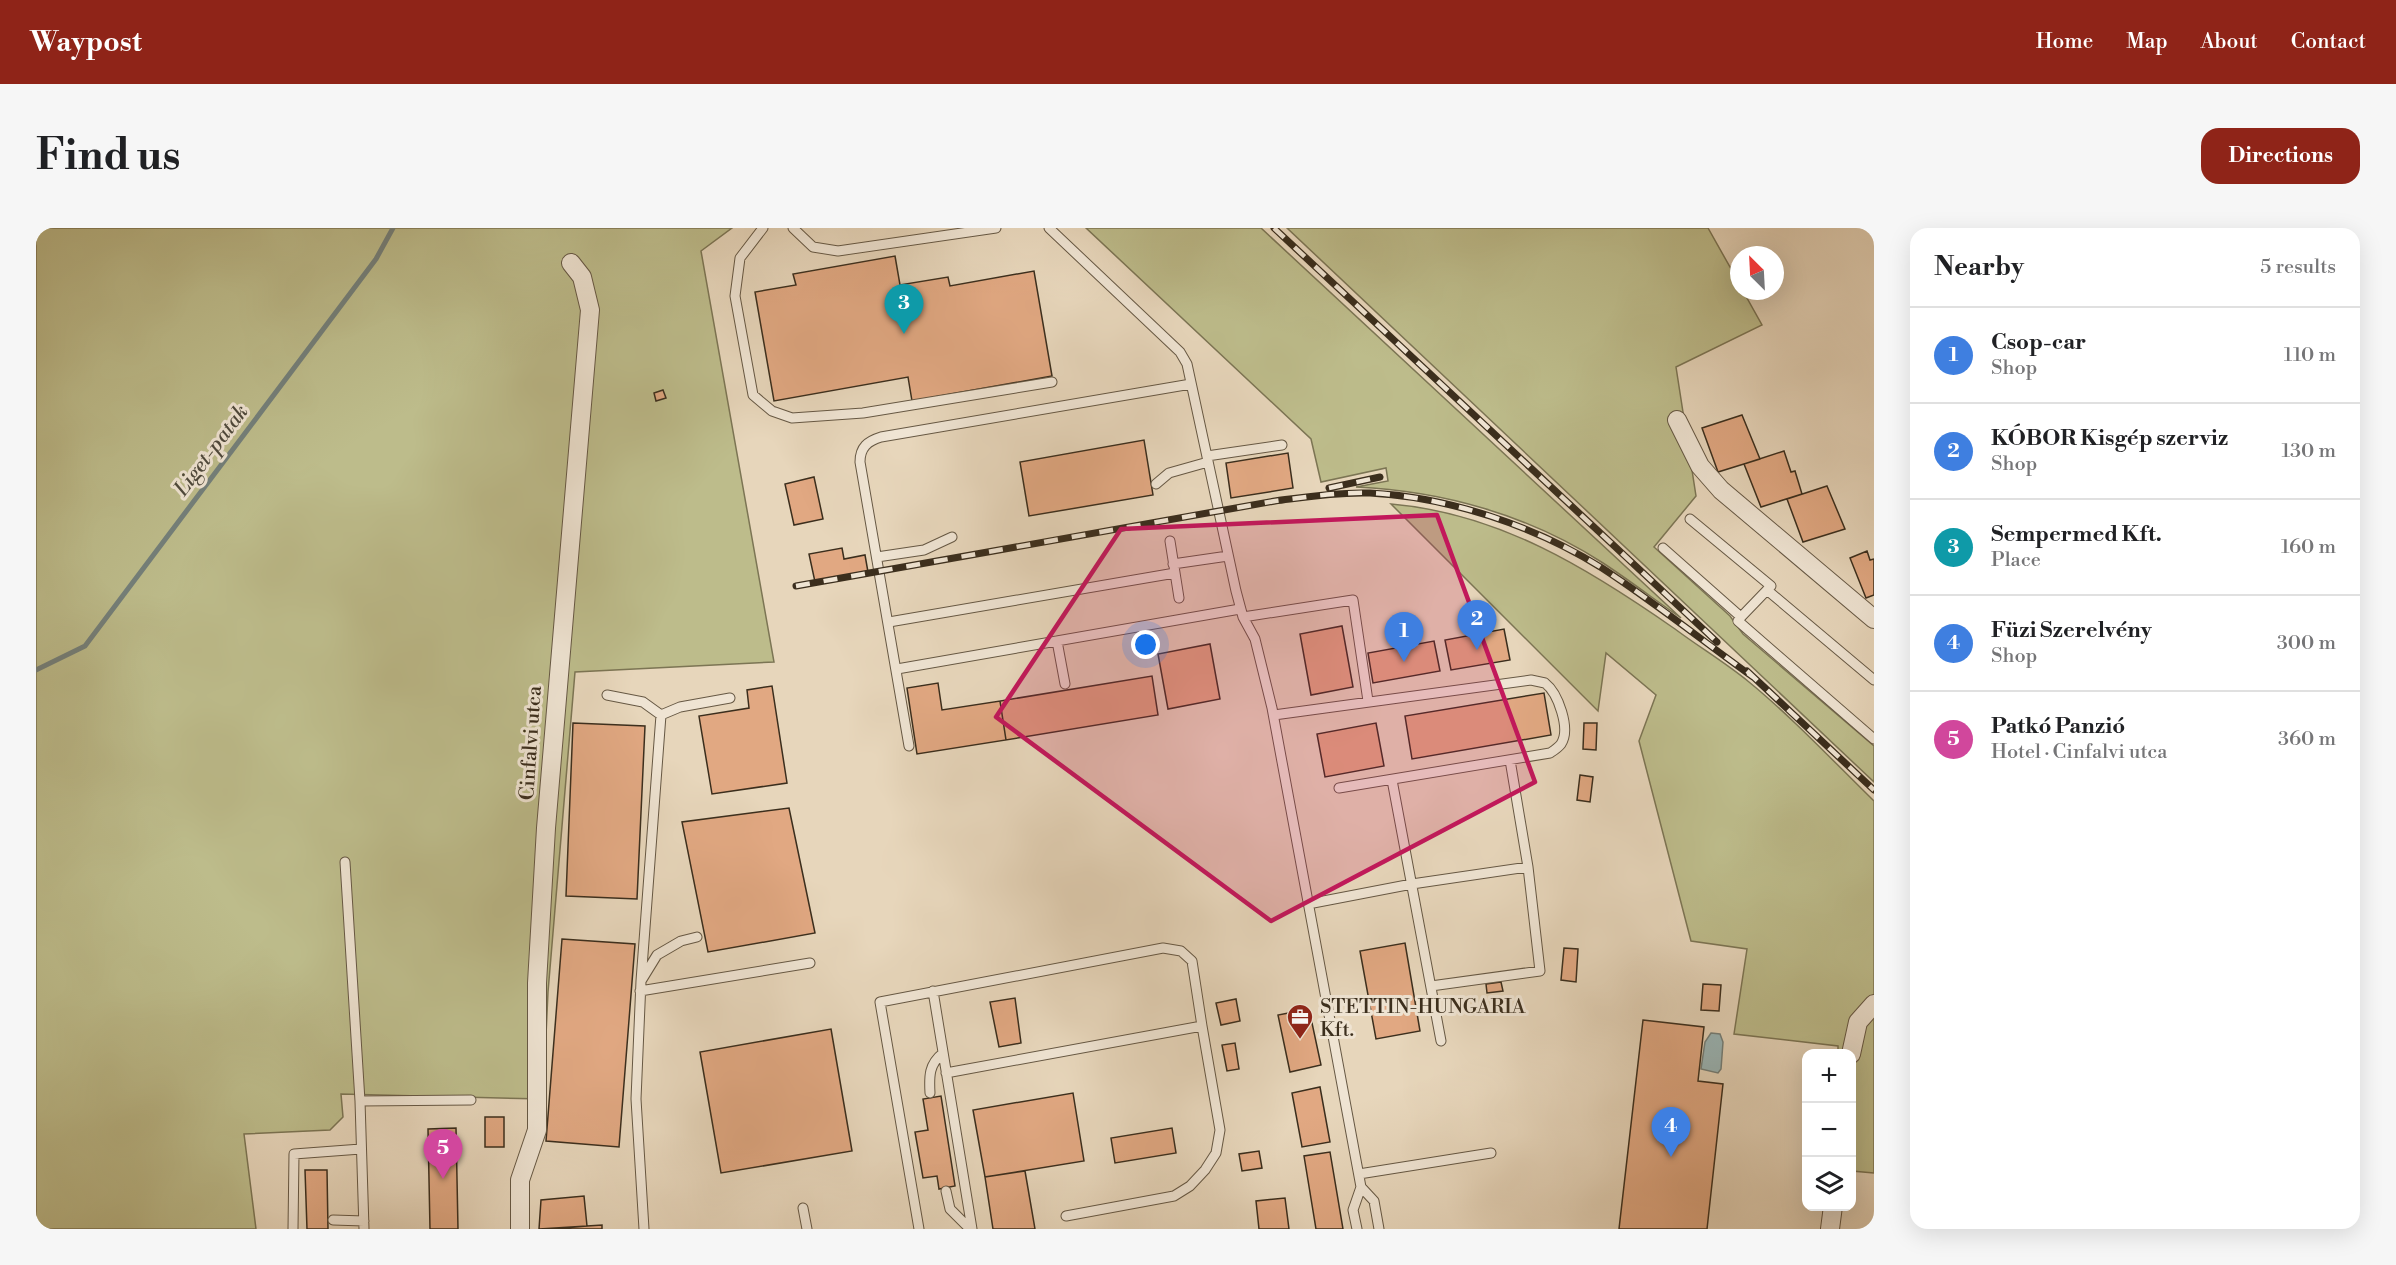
<!DOCTYPE html>
<html lang="en">
<head>
<meta charset="utf-8">
<style>
  body { margin:0; font-family:"Libre Bodoni",serif; background:#f6f6f6; color:#202124 }
  .controls { position:absolute; right:18px; bottom:18px; display:grid; overflow:hidden; border-radius:12px; box-shadow:0 6px 24px #0002 }
  .controls button { width:54px; height:54px; display:grid; place-items:center; padding:0; border:0; border-bottom:2px solid #e0e0e0; background:#fff; color:#202124; font:30px sans-serif }
  .compass { position:absolute; left:1694px; top:18px; width:54px; height:54px; border-radius:50%; background:#fff; box-shadow:0 6px 24px #0002; rotate:336deg }
  .you { position:absolute; left:1110px; top:417px; width:21px; height:21px; margin:-15px; border:4px solid #fff; border-radius:50%; background:#1a73e8; box-shadow:0 0 0 9px #1a73e833 }
  .badge { display:grid; place-items:center; width:39px; height:39px; border-radius:50%; background:#8f2418; color:#fff; font-size:20px; font-weight:700 }
  .pin { position:absolute; translate:-50% -50px; filter:drop-shadow(0 2px 3px #0008) }
  .pin::after { content:''; position:absolute; top:32px; width:21px; height:18px; background:inherit; clip-path:polygon(0 0,100% 0,50% 100%) }
  .list { margin:0; padding:0; list-style:none }
  h2 { display:flex; justify-content:space-between; align-items:center; height:78px; margin:0; padding:0 24px; font-size:26px }
  h2 small { font-size:20px; font-weight:400; color:#757577 }
  .list li { display:grid; grid-template-columns:39px 1fr auto; gap:18px; align-items:center; box-sizing:border-box; height:96px; padding:0 24px; border-top:2px solid #e0e0e0 }
  .list b { display:block; font-size:22px; white-space:nowrap }
  .list p { margin:0; font-size:20px; white-space:nowrap; color:#757577 }
  .list em { font-size:20px; font-style:normal; color:#757577 }
  .icon { flex:none; width:33px; height:33px; fill:none; stroke:currentColor; stroke-width:2; stroke-linecap:round; stroke-linejoin:round }
  .map { position:relative; flex:none; width:1838px; height:1001px; overflow:hidden; border-radius:18px }
  header { display:flex; align-items:center; gap:36px; box-sizing:border-box; height:84px; padding:0 30px; background:#8f2418; color:#fff }
  header strong { font-size:28px }
  nav { display:flex; gap:33px; margin-inline-start:auto; font-size:21px }
  .intro { display:flex; align-items:center; justify-content:space-between; box-sizing:border-box; height:144px; padding:0 36px }
  h1 { margin:0; font-size:42px }
  .button { padding:15px 27px; border-radius:18px; background:#8f2418; color:#fff; font-size:21px; font-weight:700 }
  main { display:flex; gap:36px; padding:0 36px }
  aside { flex:1; background:#fff; border-radius:18px; box-shadow:0 6px 24px #0002 }
  .map>svg:first-child { display:block }
  .green { fill:#bdbc8b; stroke:#7c7554; stroke-width:1.5 }
  .water { fill:#9ab7b9; stroke:#74807b; stroke-width:1.5 }
  .lines { fill:none; stroke-linecap:round; stroke-linejoin:round }
  .stream { stroke:#74807b; stroke-width:5 }
  .building { fill:#e1a882; stroke:#3b2e1d; stroke-width:1.5 }
  .lane-casing { stroke:#665844; stroke-width:11 }
  .street-casing { stroke:#665844; stroke-width:20 }
  .lane { stroke:#efe4d3; stroke-width:9 }
  .street { stroke:#efe4d3; stroke-width:18 }
  .rail-casing { stroke:#3b2e1d; stroke-width:7 }
  .rail { stroke:#efe4d3; stroke-width:4.5; stroke-dasharray:14; stroke-linecap:butt }
  .marked { fill:#c2185b; fill-opacity:0.2; stroke:#c2185b; stroke-width:4.5; stroke-linejoin:round }
  .labels { text-anchor:middle; stroke-width:6; stroke-linejoin:round; paint-order:stroke }
  .street-label { font-size:20px; fill:#3b2e1d; stroke:#efe4d3 }
  .poi-label { font-size:20px; fill:#3b2e1d; stroke:#efe4d3; text-anchor:start }
  .water-label { font-size:21px; font-style:italic; fill:#4e493c; stroke:#efe4d3 }
</style>
</head>
<body>
<header>
<strong>Waypost</strong>
<nav><a>Home</a><a>Map</a><a>About</a><a>Contact</a></nav>
</header>
<div class="intro"><h1>Find us</h1><a class="button">Directions</a></div>
<main>
<div class="map">
<svg width="1838" height="1001" viewBox="0 0 1838 1001">
  <rect width="100%" height="100%" fill="#e7d6bb"/>
  <filter id="stains"><feTurbulence type="fractalNoise" baseFrequency=".00333" numOctaves="4"/><feColorMatrix values="0 0 0 0 .2 0 0 0 0 .09 0 0 0 0 .02 0 0 0 .5 -.17"/></filter>
  <radialGradient id="worn" r=".72"><stop offset=".6" stop-color="#630" stop-opacity="0"/><stop offset="1" stop-color="#630" stop-opacity=".3"/></radialGradient>
  <!-- green -->
  <path class="green" d="M0,0H696L665,23L738,434L539,444L512,764L507,871L305,866L307,889L294,902L208,906L220,1001H0Z
    M1050,0H1225L1645,390C1619,372 1593,352 1567,335C1493,287 1407,263 1320,259L1352,253L1350,240L1285,254L1275,211Z
    M1251,0H1672L1703,55V63H1707L1726,97L1640,139L1660,268L1618,319L1694,388L1707,406L1838,518V554Z
    M1355,276C1463,285 1553,341 1639,401C1663,419 1690,435 1713,454C1757,490 1797,533 1838,573V945L1816,943V826L1802,825V818L1698,806L1711,721L1655,713L1603,513L1620,467L1570,425L1562,483Z"/>
  <!-- water -->
  <path class="water" d="M1675,805L1684,806L1687,814L1685,841L1682,845L1665,841L1669,814Z"/>
  <g class="lines">
    <!-- stream -->
    <path class="stream" d="M0,442L49,418L340,31L357,0"/>
  </g>
  <!-- building -->
  <path class="building" d="M859,28L864,57L912,49L914,58L998,43L1016,148L876,173L872,149L738,173L719,64L760,57L757,46Z
    M627,162L630,170L620,173L618,165Z
    M1706,187L1724,231L1682,244L1666,200Z
    M1108,212L1117,267L993,288L984,234Z
    M1748,223L1755,244L1759,243L1766,266L1725,279L1708,236Z
    M1252,225L1257,260L1195,270L1190,235Z
    M778,249L787,291L758,297L749,256Z
    M1791,258L1809,301L1767,314L1751,271Z
    M806,320L808,331L829,327L832,344L779,354L773,326Z
    M1831,323L1834,332L1838,331V367L1830,370L1814,330Z
    M1306,398L1317,459L1275,467L1264,406Z
    M1468,401L1474,432L1415,442L1409,412Z
    M1398,413L1404,443L1337,455L1332,425Z
    M1174,416L1184,471L1132,481L1122,426Z
    M1116,448L1122,487L970,512L964,473Z
    M902,455L906,482L964,473L970,512L881,526L871,460Z
    M736,458L751,555L676,566L663,488L713,480L711,462Z
    M1508,465L1515,507L1376,531L1369,488Z
    M537,495L609,498L601,671L530,668Z
    M1340,495L1348,538L1289,549L1281,506Z
    M1548,495H1561L1560,522L1547,521Z
    M1544,547L1557,549L1554,574L1541,572Z
    M753,580L779,705L672,724L646,594Z
    M526,711L599,716L583,919L510,913Z
    M1369,715L1384,803L1340,811L1324,723Z
    M1528,720L1542,721L1540,754L1525,752Z
    M1465,754L1467,763L1451,765L1450,756Z
    M1667,756L1685,757L1683,783L1665,782Z
    M979,770L985,815L963,819L954,774Z
    M1200,771L1204,793L1185,797L1180,775Z
    M1273,781L1285,837L1254,844L1242,787Z
    M1607,792L1668,799L1662,853L1687,856L1671,1001H1583Z
    M795,801L816,923L685,945L664,824Z
    M1199,815L1203,841L1191,843L1186,817Z
    M1284,859L1294,914L1266,919L1256,865Z
    M1037,865L1048,933L949,949L937,882Z
    M905,868L919,958L903,961L901,948L887,950L879,904L892,902L887,871Z
    M449,889H468V919H449Z
    M420,900L422,1001H394L392,901Z
    M1136,900L1140,925L1079,935L1075,910Z
    M1223,923L1226,940L1206,943L1203,926Z
    M1294,924L1307,1001H1280L1268,928Z
    M269,942H291L292,1001H271Z
    M989,943L999,1001H957L949,949Z
    M548,968L551,998L503,1001L505,972Z
    M1249,970L1253,1001H1223L1220,973Z
    M566,997V1001H517L551,998Z"/>
  <g class="lines">
    <!-- lane casing -->
    <g class="lane-casing">
      <path id="lane" d="M727,0L704,30L699,68L717,167L736,183L756,190L827,185L1016,154
        M757,0L777,19L802,23L960,0
        M1013,0L1144,124L1151,136L1200,363L1207,389L1219,411L1236,480L1325,959L1317,982L1321,1001
        M1171,228L1246,217
        M1120,256L1133,245L1172,234
        M1654,291L1735,358L1731,362L1838,452
        M1134,313L1143,370
        M1627,320L1705,389L1702,393L1838,511
        M841,329L888,322L916,309
        M1137,336L1192,328
        M1207,389L1317,372L1332,473
        M1705,389L1731,362
        M853,394L1139,345
        M1021,413L1029,456
        M861,441L1204,381
        M571,467L607,474L625,487L605,753
        M625,487L644,479L694,470
        M1238,487L1495,452L1509,455C1522,465 1535,501 1525,516C1522,520 1517,523 1514,525L1303,560
        M873,518L824,234C824,219 832,213 845,209L1155,156
        M1356,552L1405,813
        M309,634L324,873
        M1272,676L1376,656L1492,639
        M1395,758L1504,743L1492,639L1474,532
        M604,763L774,735
        M897,763L936,1001
        M910,845L1166,798L1184,902L1180,925L1169,942L1154,958L1138,968L1030,988
        M894,865C893,848 893,836 907,825
        M1323,946L1455,925
        M1325,959L1338,973L1343,1001
        M910,963L914,981L934,1001
        M767,980L771,1001
        M297,992L328,993
        M257,1001L258,926L325,921
        M328,1001L324,873L435,872
        M608,1001L600,871L605,753L621,727L645,713L661,709
        M883,1001L844,774L1127,720L1145,723L1156,733L1166,798"/>
    </g>
    <!-- street casing -->
    <g class="street-casing">
      <path id="street" d="M1641,192L1664,238L1685,262L1838,391
        M1815,826L1822,794L1838,776
        M484,1001V952L501,902V755L510,600L554,82L546,49L535,35
        M1794,1001L1797,978"/>
    </g>
    <!-- lane -->
    <use href="#lane" class="lane"/>
    <!-- street -->
    <use href="#street" class="street"/>
    <!-- rail casing -->
    <g class="rail-casing">
      <path id="rail" d="M1238,0L1681,414
        M1293,260L1344,249
        M760,358L1239,273C1271,269 1302,264 1334,265C1413,269 1499,298 1566,340C1618,374 1667,413 1717,449
        M1711,443L1838,562"/>
    </g>
    <!-- rail -->
    <use href="#rail" class="rail"/>
  </g>
  <!-- marked area -->
  <path class="marked" d="M1401,287L1499,554L1235,693L960,489L1085,301Z"/>
  <!-- icons -->
  <defs>
    <g id="office-pin" transform="scale(1.35)"><path d="M0 17L-7.5 6A9.5 9.5 0 1 1 7.5 6Z" fill="#8f2418" stroke="#efe4d3"/><path d="M-6-3h4V-5.5h4V-3h4V5H-6ZM-1-4.5V-3h2v-1.5ZM-6 0V1H6V0Z" fill="#fff"/></g>
  </defs>
  <g fill-rule="evenodd">
    <use href="#office-pin" x="1264" y="789"/>
  </g>
  <g class="labels">
    <!-- street labels -->
    <g class="street-label">
      <text transform="translate(494 515) rotate(-86)" y="7">Cinfalvi utca</text>
    </g>
    <!-- poi labels -->
    <g class="poi-label">
      <text x="1284" y="785">STETTIN-HUNGARIA<tspan x="1284" dy="23">Kft.</tspan></text>
    </g>
    <!-- water labels -->
    <g class="water-label">
      <text transform="translate(175 222) rotate(-53)" y="7">Liget-patak</text>
    </g>
  </g>
  <rect width="100%" height="100%" filter="url(#stains)"/>
  <rect width="100%" height="100%" fill="url(#worn)"/>
</svg>
<div class="controls">
<button>+</button>
<button>−</button>
<button><svg class="icon" aria-label="layers" viewBox="0 0 24 24"><path d="M12 4l9 5-9 5-9-5zM3 14l9 5 9-5"/></svg></button>
</div>
<svg class="compass" viewBox="-18 -18 36 36"><path d="M0-13l5 13h-10z" fill="#e53935"/><path d="M0 13l5-13h-10z" fill="#757577"/></svg>
<div class="you"></div>
<div class="pin badge" style="left:1368px;top:434px;background:#3f7fe0">1</div>
<div class="pin badge" style="left:1441px;top:422px;background:#3f7fe0">2</div>
<div class="pin badge" style="left:868px;top:106px;background:#0f9aa8">3</div>
<div class="pin badge" style="left:1635px;top:929px;background:#3f7fe0">4</div>
<div class="pin badge" style="left:407px;top:951px;background:#d1479c">5</div>
</div>
<aside>
<h2>Nearby<small>5 results</small></h2>
<ul class="list">
<li><span class="badge" style="background:#3f7fe0">1</span><div><b>Csop-car</b><p>Shop</p></div><em>110 m</em></li>
<li><span class="badge" style="background:#3f7fe0">2</span><div><b>KÓBOR Kisgép szerviz</b><p>Shop</p></div><em>130 m</em></li>
<li><span class="badge" style="background:#0f9aa8">3</span><div><b>Sempermed Kft.</b><p>Place</p></div><em>160 m</em></li>
<li><span class="badge" style="background:#3f7fe0">4</span><div><b>Füzi Szerelvény</b><p>Shop</p></div><em>300 m</em></li>
<li><span class="badge" style="background:#d1479c">5</span><div><b>Patkó Panzió</b><p>Hotel · Cinfalvi utca</p></div><em>360 m</em></li>
</ul>
</aside>
</main>
</body>
</html>
